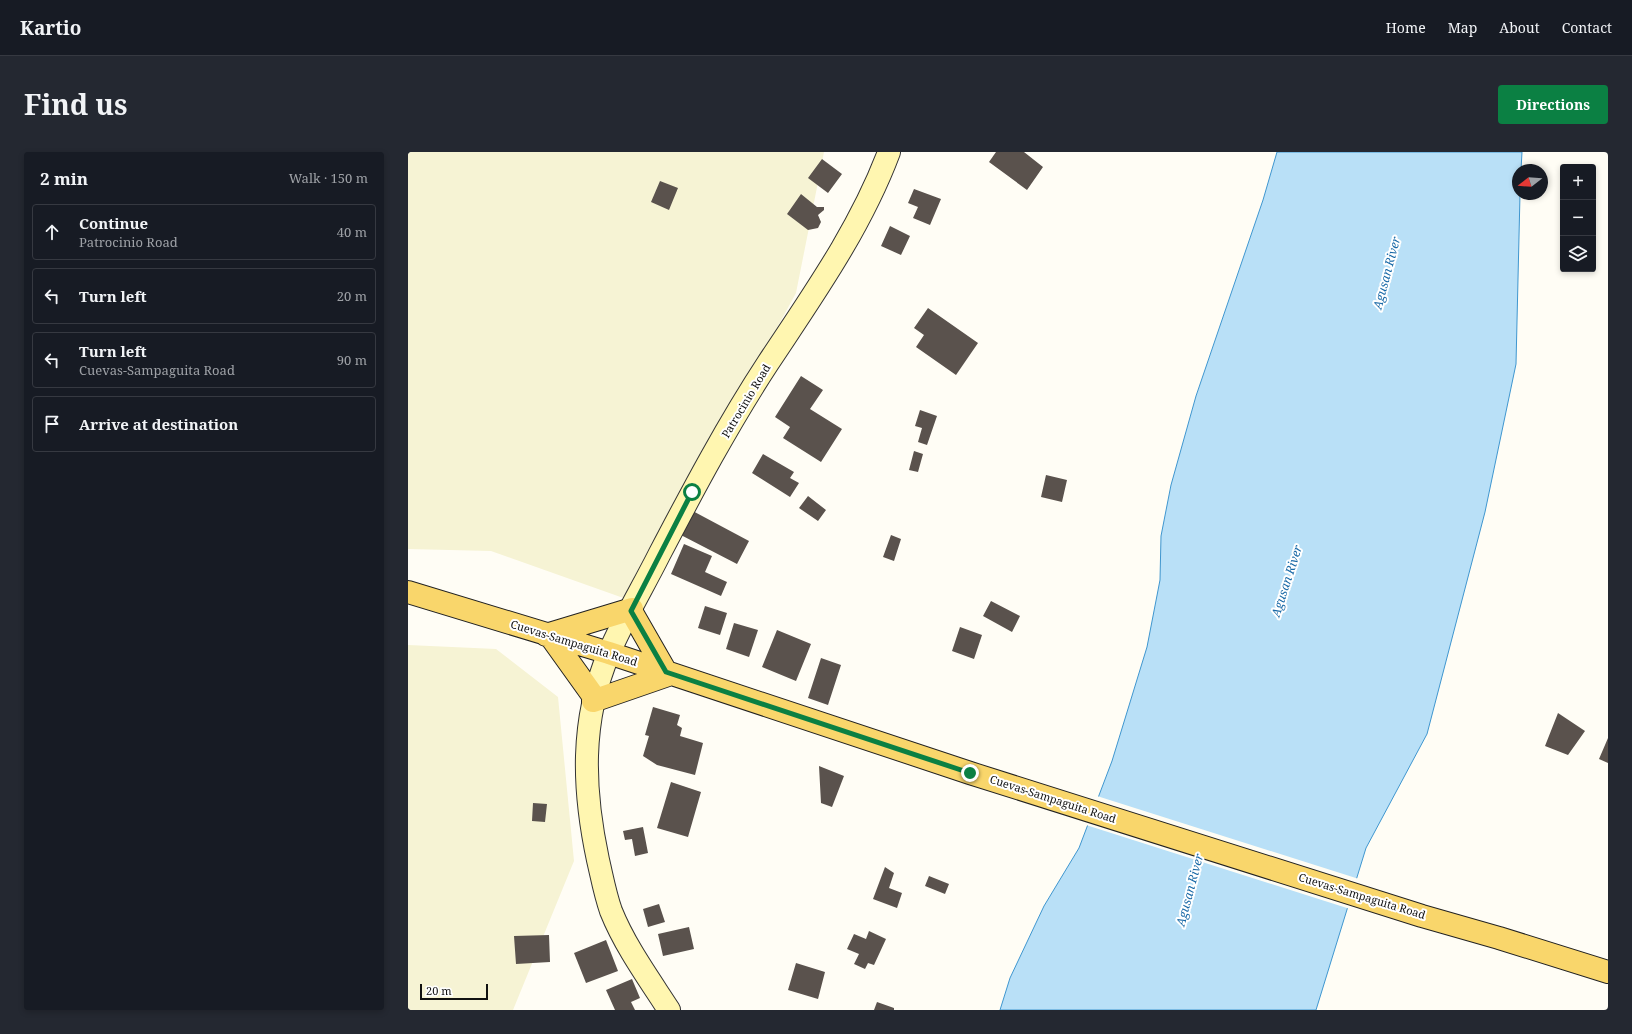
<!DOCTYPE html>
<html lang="en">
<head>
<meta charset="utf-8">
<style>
  body { margin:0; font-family:"Noto Serif",serif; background:#242831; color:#f1f3f6 }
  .controls { position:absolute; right:12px; top:12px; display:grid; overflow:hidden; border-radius:4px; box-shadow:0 2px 6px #0003 }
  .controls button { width:36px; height:36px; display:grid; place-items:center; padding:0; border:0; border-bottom:1px solid #363941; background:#171b24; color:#f1f3f6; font:20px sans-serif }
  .compass { position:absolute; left:1104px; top:12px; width:36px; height:36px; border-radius:50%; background:#171b24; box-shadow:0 2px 6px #0003; rotate:253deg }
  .scale { position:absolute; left:12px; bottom:10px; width:68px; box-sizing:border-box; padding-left:4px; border:2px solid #111; border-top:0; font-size:11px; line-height:14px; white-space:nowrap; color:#111; -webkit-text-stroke:3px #fff; paint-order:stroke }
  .stop { position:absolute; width:12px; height:12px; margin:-9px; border:3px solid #0b8043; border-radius:50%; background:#fff }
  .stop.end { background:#0b8043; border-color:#fff; box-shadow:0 1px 4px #0008 }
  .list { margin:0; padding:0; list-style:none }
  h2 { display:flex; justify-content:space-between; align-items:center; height:52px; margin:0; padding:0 16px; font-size:17px }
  h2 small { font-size:13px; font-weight:400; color:#9ea1a6 }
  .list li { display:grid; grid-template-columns:26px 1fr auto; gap:12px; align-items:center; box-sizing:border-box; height:56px; margin:0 8px 8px; padding:0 8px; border:1px solid #363941; border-radius:4px }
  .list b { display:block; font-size:15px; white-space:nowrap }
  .list p { margin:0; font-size:13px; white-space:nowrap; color:#9ea1a6 }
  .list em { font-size:13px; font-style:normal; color:#9ea1a6 }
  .icon { flex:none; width:22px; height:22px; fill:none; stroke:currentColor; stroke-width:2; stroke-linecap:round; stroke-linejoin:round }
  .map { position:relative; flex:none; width:1200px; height:858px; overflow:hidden; border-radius:4px }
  header { display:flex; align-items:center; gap:24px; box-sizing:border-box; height:56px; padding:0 20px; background:#171b24; border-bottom:1px solid #363941 }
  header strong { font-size:19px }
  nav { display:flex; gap:22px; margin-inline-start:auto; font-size:14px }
  .intro { display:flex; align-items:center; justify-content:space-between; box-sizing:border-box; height:96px; padding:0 24px }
  h1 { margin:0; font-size:28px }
  .button { padding:10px 18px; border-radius:4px; background:#0b8043; color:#fff; font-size:14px; font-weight:700 }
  main { display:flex; gap:24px; padding:0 24px }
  aside { flex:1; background:#171b24; border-radius:4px; box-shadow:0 2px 6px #0003 }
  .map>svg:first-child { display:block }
  .farmland { fill:#f6f3d4 }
  .water { fill:#b9e0f7; stroke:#3f96cf }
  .pier { fill:#fffdf5 }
  .building { fill:#5a524d }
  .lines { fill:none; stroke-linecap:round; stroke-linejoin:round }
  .secondary-casing { stroke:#333; stroke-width:24 }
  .primary-casing { stroke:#222; stroke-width:24 }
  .secondary { stroke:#fff6b0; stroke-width:22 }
  .primary { stroke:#f9d66b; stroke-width:22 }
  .route { stroke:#0b8043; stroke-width:5 }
  .labels { text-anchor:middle; stroke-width:4; stroke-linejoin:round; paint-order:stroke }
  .street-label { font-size:11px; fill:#111; stroke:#fff }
  .water-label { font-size:12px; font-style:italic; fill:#1768a6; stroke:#fff }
</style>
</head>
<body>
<header>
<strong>Kartio</strong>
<nav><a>Home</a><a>Map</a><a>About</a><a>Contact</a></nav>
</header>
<div class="intro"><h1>Find us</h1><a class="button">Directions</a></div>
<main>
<aside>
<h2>2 min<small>Walk · 150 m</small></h2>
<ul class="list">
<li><svg class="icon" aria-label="ahead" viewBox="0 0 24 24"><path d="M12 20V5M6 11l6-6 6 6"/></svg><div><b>Continue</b><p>Patrocinio Road</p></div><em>40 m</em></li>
<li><svg class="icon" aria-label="left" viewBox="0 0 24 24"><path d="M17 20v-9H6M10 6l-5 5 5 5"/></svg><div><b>Turn left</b></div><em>20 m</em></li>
<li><svg class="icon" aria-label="left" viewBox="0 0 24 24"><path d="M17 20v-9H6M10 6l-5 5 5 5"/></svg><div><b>Turn left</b><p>Cuevas-Sampaguita Road</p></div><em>90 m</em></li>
<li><svg class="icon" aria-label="arrive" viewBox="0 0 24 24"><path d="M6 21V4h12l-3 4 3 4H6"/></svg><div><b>Arrive at destination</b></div></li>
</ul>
</aside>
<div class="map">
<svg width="1200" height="858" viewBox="0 0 1200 858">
  <rect width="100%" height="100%" fill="#fffdf5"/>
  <!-- farmland -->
  <path class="farmland" d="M0,0H416L388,141L221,448L83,399L0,397Z
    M0,493L88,497L150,545L166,709L105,858H0Z"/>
  <!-- water -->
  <path class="water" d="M869,0H1114L1113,18H1110V42H1112L1108,212L1077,360L1019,582L958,696L908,858H592L602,826L636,754L671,696L704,609L739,495L752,428L753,384L763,333L788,244L855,48Z"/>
  <!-- pier -->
  <path class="pier" d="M689,644L951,727L942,757L678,673Z"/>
  <!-- building -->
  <path class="building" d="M588,0H616L635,15L619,38L581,10Z
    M414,7L434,22L420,41L400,26Z
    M252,29L270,36L261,58L243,50Z
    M506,37L533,47L522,73L505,66L510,55L500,51Z
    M393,42L409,55H416V58L410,63L413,70L410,76L400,78L379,62Z
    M482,74L502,84L493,103L473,94Z
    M520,156L570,191L548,223L508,195L516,183L506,176Z
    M393,224L415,238L402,257L434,277L413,310L375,286L382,275L367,265Z
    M512,258L529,264L519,293L510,290L514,276L507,274Z
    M506,299L515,302L510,320L501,318Z
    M355,302L386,320L382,326L391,331L382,345L344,321Z
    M638,323L659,328L654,350L633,345Z
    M400,344L418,358L410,369L391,356Z
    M281,357L341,389L329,412L269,381Z
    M483,383L493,387L486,409L475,405Z
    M276,392L304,404L297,420L319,430L313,444L263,422Z
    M583,449L612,464L604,480L575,464Z
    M297,454L319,461L312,483L290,476Z
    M326,471L350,478L341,505L318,497Z
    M552,475L574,483L566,507L544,499Z
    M369,478L403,492L388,529L354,515Z
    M413,506L433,513L420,553L400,546Z
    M245,555L272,563L269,573L274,576L272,584L295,591L287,623L249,613L235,604L241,584L237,583Z
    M1150,561L1177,579L1160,603L1137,594Z
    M1200,586V611L1191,607Z
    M411,614L436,624L424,655L413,651Z
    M263,630L293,640L280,685L249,676Z
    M125,651L139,652L137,670L124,669Z
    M235,675L240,701L227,704L224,687L217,688L215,679Z
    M477,715L486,721L481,736L494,741L489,756L465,747Z
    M521,724L541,732L537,742L517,734Z
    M251,752L257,770L240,775L235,757Z
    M281,775L286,797L255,804L250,782Z
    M461,779L478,787L466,813L460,811L457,817L446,812L451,802L439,797L446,782L458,787Z
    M141,783L142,810L108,812L106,784Z
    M198,788L210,819L178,831L166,801Z
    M388,811L417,820L410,847L380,838Z
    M224,827L232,846L223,850L227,858H207L198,838Z
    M469,850L486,856V858H466Z"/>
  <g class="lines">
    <!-- secondary casing -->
    <g class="secondary-casing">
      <path id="secondary" d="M261,858C241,827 217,794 203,759C197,742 194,725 190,708C175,638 172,569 201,501C215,468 235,435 251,403C285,338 320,272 360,211C405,143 452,77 481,0"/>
    </g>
    <!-- primary casing -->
    <g class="primary-casing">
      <path id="primary" d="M0,440L201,501L562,621L1014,764L1091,786L1200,820
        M223,459L258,520
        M138,483L224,457
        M143,485L186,545
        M185,549L263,522"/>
    </g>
    <!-- secondary -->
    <use href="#secondary" class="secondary"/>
    <!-- primary -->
    <use href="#primary" class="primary"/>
  </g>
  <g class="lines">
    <!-- route -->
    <path class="route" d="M284,340L223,459L258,520L562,621"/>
  </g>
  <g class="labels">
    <!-- street labels -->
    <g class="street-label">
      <text transform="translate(338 249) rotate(-59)" y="4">Patrocinio Road</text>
      <text transform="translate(166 491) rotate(17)" y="4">Cuevas-Sampaguita Road</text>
      <text transform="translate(645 647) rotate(18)" y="4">Cuevas-Sampaguita Road</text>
      <text transform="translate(954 744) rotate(17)" y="4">Cuevas-Sampaguita Road</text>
    </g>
    <!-- water labels -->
    <g class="water-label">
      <text transform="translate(979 121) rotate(-75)" y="4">Agusan River</text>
      <text transform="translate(879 429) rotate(-72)" y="4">Agusan River</text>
      <text transform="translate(782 738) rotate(-75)" y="4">Agusan River</text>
    </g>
  </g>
</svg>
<div class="controls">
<button>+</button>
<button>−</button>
<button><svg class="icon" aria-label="layers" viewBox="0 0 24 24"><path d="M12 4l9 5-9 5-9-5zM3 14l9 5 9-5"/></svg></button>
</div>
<svg class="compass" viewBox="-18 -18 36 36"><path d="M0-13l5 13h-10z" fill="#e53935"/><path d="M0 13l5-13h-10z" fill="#9ea1a6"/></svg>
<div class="scale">20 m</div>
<div class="stop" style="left:284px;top:340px"></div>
<div class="stop end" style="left:562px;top:621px"></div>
</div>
</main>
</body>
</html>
